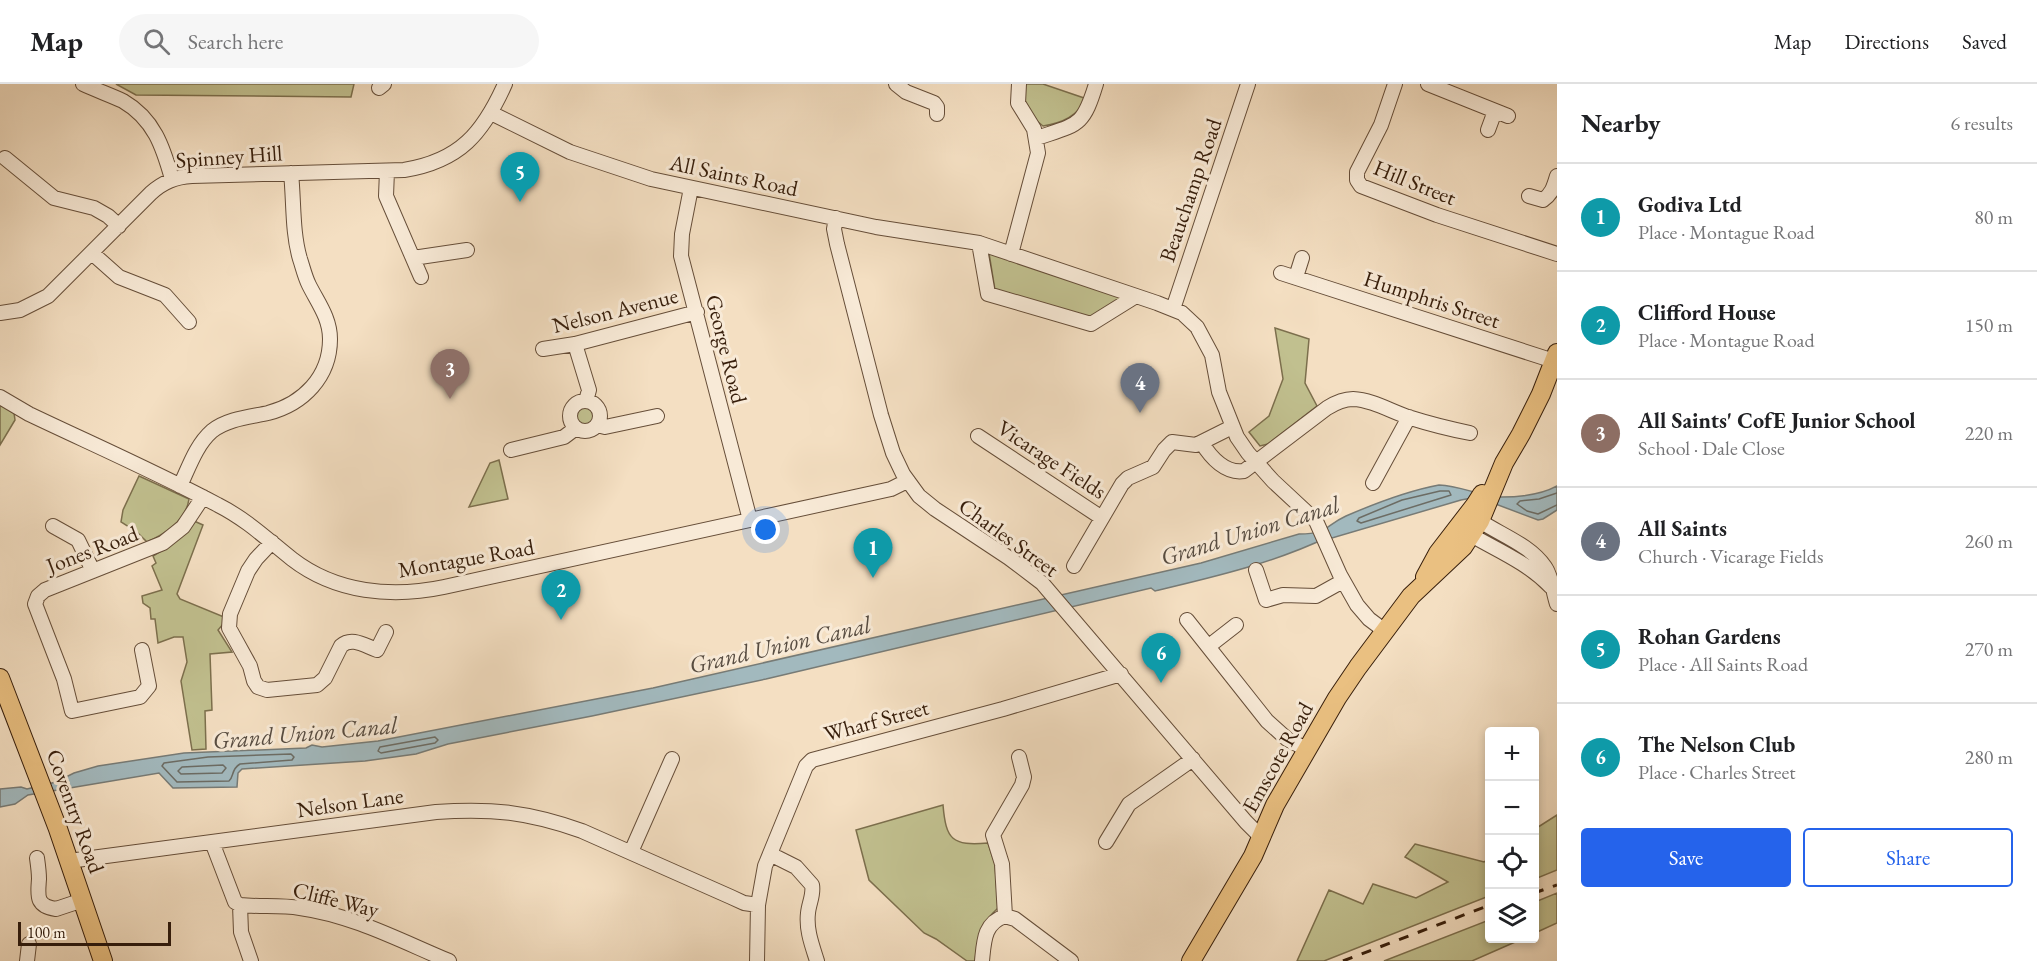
<!DOCTYPE html>
<html lang="en">
<head>
<meta charset="utf-8">
<style>
  body { margin:0; font-family:"EB Garamond",serif; background:#f6f6f6; color:#202124 }
  .controls { position:absolute; right:18px; bottom:18px; display:grid; overflow:hidden; border-radius:6px; box-shadow:0 3px 9px #0003 }
  .controls button { width:54px; height:54px; display:grid; place-items:center; padding:0; border:0; border-bottom:2px solid #e0e0e0; background:#fff; color:#202124; font:30px sans-serif }
  .scale { position:absolute; left:18px; bottom:15px; width:153px; box-sizing:border-box; padding-left:6px; border:3px solid #371e0b; border-top:0; font-size:16px; line-height:21px; white-space:nowrap; color:#371e0b; -webkit-text-stroke:4px #f8ead7; paint-order:stroke }
  .you { position:absolute; left:766px; top:446px; width:21px; height:21px; margin:-15px; border:4px solid #fff; border-radius:50%; background:#1a73e8; box-shadow:0 0 0 9px #1a73e833 }
  .badge { display:grid; place-items:center; width:39px; height:39px; border-radius:50%; background:#2563eb; color:#fff; font-size:20px; font-weight:700 }
  .pin { position:absolute; translate:-50% -50px; filter:drop-shadow(0 2px 3px #0008) }
  .pin::after { content:''; position:absolute; top:32px; width:21px; height:18px; background:inherit; clip-path:polygon(0 0,100% 0,50% 100%) }
  .list { margin:0; padding:0; list-style:none }
  h2 { display:flex; justify-content:space-between; align-items:center; height:78px; margin:0; padding:0 24px; font-size:26px }
  h2 small { font-size:20px; font-weight:400; color:#757577 }
  .list li { display:grid; grid-template-columns:39px 1fr auto; gap:18px; align-items:center; box-sizing:border-box; height:108px; padding:0 24px; border-top:2px solid #e0e0e0 }
  .list b { display:block; font-size:22px; white-space:nowrap }
  .list p { margin:0; font-size:20px; white-space:nowrap; color:#757577 }
  .list em { font-size:20px; font-style:normal; color:#757577 }
  .actions { display:flex; gap:12px; padding:18px 24px }
  .actions a { flex:1; padding:14px 0; border:2px solid #2563eb; border-radius:6px; text-align:center; font-size:21px; color:#2563eb }
  .actions .main { background:#2563eb; color:#fff }
  .icon { flex:none; width:33px; height:33px; fill:none; stroke:currentColor; stroke-width:2; stroke-linecap:round; stroke-linejoin:round }
  .map { position:relative; flex:none; width:1557px; height:877px; overflow:hidden }
  header { display:flex; align-items:center; gap:36px; box-sizing:border-box; height:84px; padding:0 30px; background:#fff; border-bottom:2px solid #e0e0e0 }
  header strong { font-size:28px }
  nav { display:flex; gap:33px; margin-inline-start:auto; font-size:21px }
  .search { width:420px; height:54px; background:#f6f6f6; display:flex; align-items:center; gap:15px; box-sizing:border-box; padding:0 21px; border-radius:33px; color:#757577; font-size:22px }
  main { display:flex }
  aside { flex:1; background:#fff }
  .map>svg:first-child { display:block }
  .green { fill:#c1c08f; stroke:#7c6f4d; stroke-width:1.5 }
  .water { fill:#a2b9be; stroke:#777b76; stroke-width:1.5 }
  .lines { fill:none; stroke-linecap:round; stroke-linejoin:round }
  .shore { stroke:#6c6c64; stroke-width:1.5 }
  .minor-casing { stroke:#664e39; stroke-width:16 }
  .major-casing { stroke:#371e0b; stroke-width:20 }
  .minor { stroke:#f8ead7; stroke-width:14 }
  .major { stroke:#eac081; stroke-width:18 }
  .rail { stroke:#371e0b; stroke-width:3; stroke-dasharray:10 10; stroke-linecap:butt }
  .labels { text-anchor:middle; stroke-width:6; stroke-linejoin:round; paint-order:stroke }
  .street-label { font-size:22px; fill:#371e0b; stroke:#f8ead7 }
  .water-label { font-size:24px; font-style:italic; fill:#574c41; stroke:#f8ead7 }
</style>
</head>
<body>
<header>
<strong>Map</strong>
<div class="search"><svg class="icon" aria-label="search" viewBox="0 0 24 24"><circle cx="10" cy="10" r="6"/><path d="M15 15l6 6"/></svg>Search here</div>
<nav><a>Map</a><a>Directions</a><a>Saved</a></nav>
</header>
<main>
<div class="map">
<svg width="1557" height="877" viewBox="0 0 1557 877">
  <rect width="100%" height="100%" fill="#f4dfc2"/>
  <filter id="stains"><feTurbulence type="fractalNoise" baseFrequency=".00333" numOctaves="4"/><feColorMatrix values="0 0 0 0 .2 0 0 0 0 .09 0 0 0 0 .02 0 0 0 .5 -.17"/></filter>
  <radialGradient id="worn" r=".72"><stop offset=".6" stop-color="#630" stop-opacity="0"/><stop offset="1" stop-color="#630" stop-opacity=".3"/></radialGradient>
  <!-- green -->
  <path class="green" d="M116,0H354L351,13L136,11Z
    M1025,0H1043L1087,15C1077,32 1063,39 1043,42C1028,31 1022,19 1025,0Z
    M989,169L1126,214L1093,235L995,206Z
    M1275,244L1309,255L1305,299L1317,322L1268,360L1260,362L1249,348L1269,332L1283,295Z
    M0,321L14,329L15,336L0,361Z
    M574 332a11 11 0 1 1 22 0a11 11 0 1 1-22 0Z
    M499,376L508,415L469,423L490,379Z
    M139,392L189,415C186,436 165,450 147,458L137,448L121,438L123,426Z
    M194,437L203,441L177,510L180,515L224,533V539L218,546L232,568L210,570L212,626L205,627L206,665L192,666L181,597L187,578L183,553H174L158,559L155,535H151L150,524L143,519L142,512L162,506L152,482L156,479L153,472L168,463Z
    M943,721C946,756 952,762 988,759L995,780L998,824C979,841 978,853 975,877H967L936,855L924,849L869,796L856,746Z
    M1557,731V786L1535,795V745Z
    M1415,760L1484,778L1489,775V812L1324,877H1297L1329,806L1363,820L1373,800L1416,814L1448,798L1405,773Z
    M1557,809V839L1535,849V818Z
    M1489,836L1490,854L1522,855L1472,877H1384Z"/>
  <!-- water -->
  <path class="water" d="M1439,401C1461,402 1480,412 1501,413C1519,413 1541,411 1557,402V426L1543,435L1538,436L1477,413L1461,416L1332,454L1328,453C1274,479 1214,493 1155,507L1151,504L766,595L592,632L448,660L416,670L365,677L242,685L238,689L237,703L173,704L159,689L28,711L15,720L0,723V705L21,703L27,705L56,698L74,689L98,682L184,669L306,664L312,661L322,663L378,657L653,604L1201,479L1299,450C1329,450 1324,442 1346,432C1376,419 1407,407 1439,401Z"/>
  <g class="lines">
    <!-- shore -->
    <path class="shore" d="M1440,407H1449L1451,411L1361,439L1357,437L1359,434L1402,416Z
      M1557,409L1539,415L1520,417L1517,420L1527,427L1538,430L1557,421
      M435,653L438,656L435,659L381,669L378,667L380,663Z
      M291,670L294,673L292,676L240,680C231,685 234,693 229,697L177,698L162,682L164,679L208,673Z
      M223,681L226,684L222,689L181,690L178,687L182,683Z"/>
    <!-- minor casing -->
    <g class="minor-casing">
      <path id="minor" d="M83,0C96,6 110,11 123,17C154,35 163,63 172,95
        M896,0L906,8L934,19L937,23V30
        M1395,0L1381,41L1357,88V96L1361,102L1437,131L1557,170
        M1428,0L1508,32
        M379,4L384,0
        M491,29L570,68L651,95L876,143L979,159L1157,219L1182,229L1197,243L1212,271L1219,308L1237,353L1248,369L1273,397L1316,437L1340,491L1357,521L1369,535L1385,547
        M1488,46L1495,27
        M1037,54C1078,40 1083,43 1096,0
        M5,74L54,114L94,124L108,132L119,142
        M387,87L386,112L421,193
        M691,104L682,150L681,172L750,436
        M1529,112L1543,116C1552,110 1554,102 1557,92
        M836,134L834,145L837,160L881,331L893,369L903,390L919,412L935,425L1009,474L1042,499L1246,738L1261,753
        M979,159L988,210L1091,240L1136,212
        M92,169L119,193L165,211L189,238
        M1011,170L1038,69L1034,45L1018,19L1019,0
        M413,174L467,166
        M1281,189L1554,277
        M1296,193L1302,174
        M1173,225L1248,0
        M0,229L20,226L48,212L151,109C163,98 175,93 192,92L404,86C460,77 483,49 505,0
        M575,260L589,306L586,317
        M543,265L575,260L697,228
        M0,313L29,330C92,360 156,388 218,421C246,435 268,456 292,475C336,509 392,514 444,503L891,405L907,397
        M570 332a15 15 0 1 1 30 0a15 15 0 1 1-30 0Z
        M597,341L605,343L657,332
        M978,352L1102,434
        M1202,359C1211,374 1226,390 1244,387L1327,324C1335,319 1344,315 1353,315C1373,316 1392,328 1411,334C1430,340 1450,345 1470,349
        M511,366L564,353L576,344
        M1373,399L1409,333
        M180,402C189,383 196,361 212,347C227,335 249,333 268,329C303,320 330,293 330,255C330,234 318,219 309,201C305,193 303,184 300,175C292,148 294,117 291,89
        M1473,440L1480,437C1501,451 1530,461 1545,483C1552,493 1553,508 1557,520
        M53,442L78,456L93,487
        M1471,442V451C1499,467 1528,479 1551,503
        M272,458L256,475L248,487L230,530L229,544L250,582L254,597L258,603L267,606L317,601L325,594L341,562C352,552 365,562 377,566L386,548
        M1074,482L1122,400L1128,394L1153,383L1164,366L1172,358L1196,361L1232,343
        M1256,486L1266,516L1283,511L1316,512L1343,497
        M1187,536L1267,637L1287,655L1306,665
        M1209,562L1236,541
        M142,566L149,602L140,613L72,627L64,595L35,520L38,512L45,506L163,459L183,443L203,413
        M212,758L235,818L240,821C260,823 280,821 300,824C352,831 401,857 449,877
        M1106,758L1129,720L1193,675
        M631,768L672,675
        M770,770L796,783L812,801C814,810 809,819 808,829C806,846 812,861 817,877
        M37,774C38,781 39,788 39,795C38,811 35,822 56,825L83,816
        M69,777L436,728C491,724 529,728 582,747L731,813L744,819L758,821
        M240,821L241,848L251,877
        M1005,832L1002,780L993,751L1022,701L1024,693L1019,673
        M27,877L29,860
        M757,877L758,821L765,782L806,682L812,676L1003,625L1121,590
        M982,877C984,857 984,839 1005,832L1015,835L1071,877"/>
    </g>
    <!-- major casing -->
    <g class="major-casing">
      <path id="major" d="M1425,493L1438,469L1475,421L1482,410
        M0,594L58,745L103,877
        M1191,877L1253,772L1275,721L1337,614L1358,583L1411,512L1463,463L1480,437L1504,379L1521,350L1541,310L1557,269"/>
    </g>
    <!-- minor -->
    <use href="#minor" class="minor"/>
    <!-- major -->
    <use href="#major" class="major"/>
    <!-- rail -->
    <path class="rail" d="M1534,809L1557,801
      M1343,877L1490,821"/>
  </g>
  <g class="labels">
    <!-- street labels -->
    <g class="street-label">
      <text transform="translate(229 72) rotate(-4)" y="8">Spinney Hill</text>
      <text transform="translate(734 91) rotate(12)" y="8">All Saints Road</text>
      <text transform="translate(1415 98) rotate(22)" y="8">Hill Street</text>
      <text transform="translate(1190 106) rotate(-71)" y="8">Beauchamp Road</text>
      <text transform="translate(1432 215) rotate(18)" y="8">Humphris Street</text>
      <text transform="translate(615 226) rotate(-14)" y="8">Nelson Avenue</text>
      <text transform="translate(727 265) rotate(76)" y="8">George Road</text>
      <text transform="translate(1052 375) rotate(33)" y="8">Vicarage Fields</text>
      <text transform="translate(1009 453) rotate(36)" y="8">Charles Street</text>
      <text transform="translate(92 465) rotate(-21)" y="8">Jones Road</text>
      <text transform="translate(466 474) rotate(-10)" y="8">Montague Road</text>
      <text transform="translate(876 636) rotate(-15)" y="8">Wharf Street</text>
      <text transform="translate(1277 673) rotate(-61)" y="8">Emscote Road</text>
      <text transform="translate(350 718) rotate(-8)" y="8">Nelson Lane</text>
      <text transform="translate(76 727) rotate(70)" y="8">Coventry Road</text>
      <text transform="translate(336 815) rotate(14)" y="8">Cliffe Way</text>
    </g>
    <!-- water labels -->
    <g class="water-label">
      <text transform="translate(1250 447) rotate(-17)" y="8">Grand Union Canal</text>
      <text transform="translate(780 561) rotate(-13)" y="8">Grand Union Canal</text>
      <text transform="translate(305 649) rotate(-5)" y="8">Grand Union Canal</text>
    </g>
  </g>
  <rect width="100%" height="100%" filter="url(#stains)"/>
  <rect width="100%" height="100%" fill="url(#worn)"/>
</svg>
<div class="controls">
<button>+</button>
<button>−</button>
<button><svg class="icon" aria-label="locate" viewBox="0 0 24 24"><circle cx="12" cy="12" r="6"/><path d="M12 2v4M12 18v4M2 12h4M18 12h4"/></svg></button>
<button><svg class="icon" aria-label="layers" viewBox="0 0 24 24"><path d="M12 4l9 5-9 5-9-5zM3 14l9 5 9-5"/></svg></button>
</div>
<div class="scale">100 m</div>
<div class="you"></div>
<div class="pin badge" style="left:873px;top:494px;background:#0f9aa8">1</div>
<div class="pin badge" style="left:561px;top:536px;background:#0f9aa8">2</div>
<div class="pin badge" style="left:450px;top:315px;background:#8d6e63">3</div>
<div class="pin badge" style="left:1140px;top:329px;background:#6b7280">4</div>
<div class="pin badge" style="left:520px;top:118px;background:#0f9aa8">5</div>
<div class="pin badge" style="left:1161px;top:599px;background:#0f9aa8">6</div>
</div>
<aside>
<h2>Nearby<small>6 results</small></h2>
<ul class="list">
<li><span class="badge" style="background:#0f9aa8">1</span><div><b>Godiva Ltd</b><p>Place · Montague Road</p></div><em>80 m</em></li>
<li><span class="badge" style="background:#0f9aa8">2</span><div><b>Clifford House</b><p>Place · Montague Road</p></div><em>150 m</em></li>
<li><span class="badge" style="background:#8d6e63">3</span><div><b>All Saints' CofE Junior School</b><p>School · Dale Close</p></div><em>220 m</em></li>
<li><span class="badge" style="background:#6b7280">4</span><div><b>All Saints</b><p>Church · Vicarage Fields</p></div><em>260 m</em></li>
<li><span class="badge" style="background:#0f9aa8">5</span><div><b>Rohan Gardens</b><p>Place · All Saints Road</p></div><em>270 m</em></li>
<li><span class="badge" style="background:#0f9aa8">6</span><div><b>The Nelson Club</b><p>Place · Charles Street</p></div><em>280 m</em></li>
</ul>
<div class="actions"><a class="main">Save</a><a>Share</a></div>
</aside>
</main>
</body>
</html>
